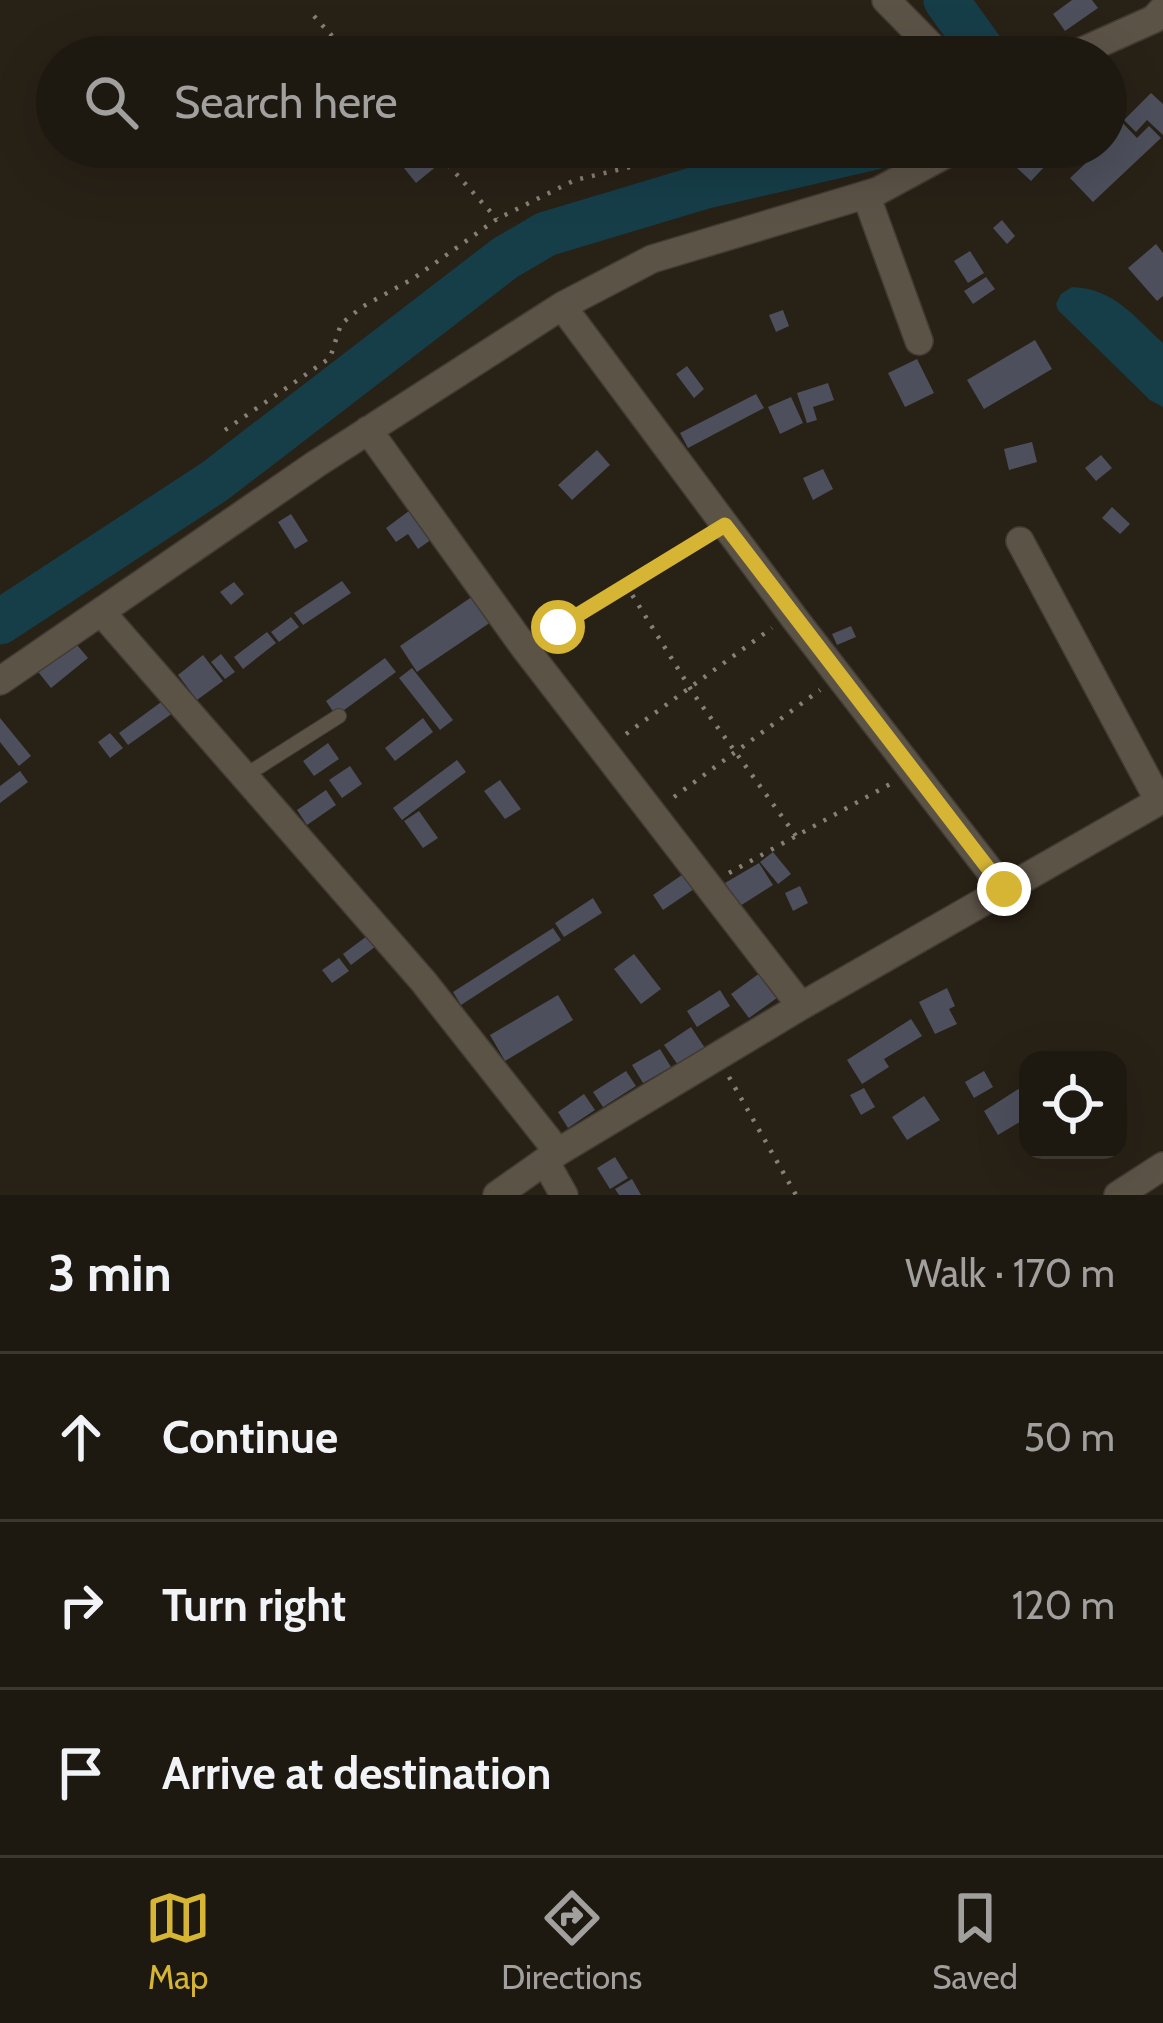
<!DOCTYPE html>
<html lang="en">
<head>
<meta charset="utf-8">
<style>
  body { margin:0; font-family:Cabin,sans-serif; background:#262219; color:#f1f3f6 }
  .controls { position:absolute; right:36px; bottom:36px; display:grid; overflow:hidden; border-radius:24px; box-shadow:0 12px 48px #0002 }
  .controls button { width:108px; height:108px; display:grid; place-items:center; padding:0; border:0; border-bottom:3px solid #3c3830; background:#1e1910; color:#f1f3f6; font:60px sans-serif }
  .stop { position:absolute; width:36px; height:36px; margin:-27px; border:9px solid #d6b534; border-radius:50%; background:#fff }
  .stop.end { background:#d6b534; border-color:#fff; box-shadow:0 3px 12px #0008 }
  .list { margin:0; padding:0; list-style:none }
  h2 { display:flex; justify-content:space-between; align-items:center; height:156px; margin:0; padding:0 48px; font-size:51px }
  h2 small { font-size:39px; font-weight:400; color:#a1a09f }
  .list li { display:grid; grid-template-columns:78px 1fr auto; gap:36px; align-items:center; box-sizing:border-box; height:168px; padding:0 48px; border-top:3px solid #3c3830 }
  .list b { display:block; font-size:45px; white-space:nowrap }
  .list em { font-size:39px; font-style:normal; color:#a1a09f }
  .icon { flex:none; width:66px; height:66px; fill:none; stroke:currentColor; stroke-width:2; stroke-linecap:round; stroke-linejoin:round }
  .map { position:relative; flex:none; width:1163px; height:1195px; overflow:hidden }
  .search { position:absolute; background:#1e1910; box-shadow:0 12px 48px #0002; left:36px; right:36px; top:36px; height:132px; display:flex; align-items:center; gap:30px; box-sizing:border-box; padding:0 42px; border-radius:66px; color:#a1a09f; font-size:45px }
  .sheet { height:660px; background:#1e1910 }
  nav { display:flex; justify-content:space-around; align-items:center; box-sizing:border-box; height:168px; border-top:3px solid #3c3830; background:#1e1910; font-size:33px; color:#a1a09f }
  nav a { display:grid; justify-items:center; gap:6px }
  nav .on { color:#d6b534 }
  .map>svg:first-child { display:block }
  .water { fill:#163e49 }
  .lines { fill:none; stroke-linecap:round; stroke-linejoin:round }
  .river { stroke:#163e49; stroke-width:45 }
  .building { fill:#4d4f5c }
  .lane-casing { stroke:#423b34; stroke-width:16 }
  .street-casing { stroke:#423b34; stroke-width:30 }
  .path { stroke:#868077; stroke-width:4.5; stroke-dasharray:3 9; stroke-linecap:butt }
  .lane { stroke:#5c5347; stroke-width:14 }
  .street { stroke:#5c5347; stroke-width:27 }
  .route { stroke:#d6b534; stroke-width:15 }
</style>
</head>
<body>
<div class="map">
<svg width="1163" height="1195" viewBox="0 0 1163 1195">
  <rect width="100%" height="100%" fill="#282116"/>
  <!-- water -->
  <path class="water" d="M1072,287C1115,289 1133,316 1163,343V407L1150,400L1058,310L1056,304L1061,294Z"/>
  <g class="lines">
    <!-- river -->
    <path class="river" d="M946,0L987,57
      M0,622L215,481L505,258L546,234L706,186L875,147"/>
  </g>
  <!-- building -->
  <path class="building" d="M1072,0H1092L1098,8L1065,31L1053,14Z
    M1151,93L1163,104V135L1147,120L1136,132L1124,120Z
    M1114,114L1137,138L1149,126L1161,138L1093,202L1070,178L1103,147H1106L1111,139L1106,134V122Z
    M387,147H423L438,165L416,183Z
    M1031,150L1047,164L1031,181L1015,166Z
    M1002,220L1015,236L1007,244L993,228Z
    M1156,244L1163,253V296L1157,301L1128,268Z
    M970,251L984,273L968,283L954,261Z
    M986,277L995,289L973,304L964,291Z
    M783,310L789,326L776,332L769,315Z
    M1035,340L1052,369L984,409L967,380Z
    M917,359L934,393L905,407L888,373Z
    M687,366L704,389L694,398L676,374Z
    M828,383L834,400L813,407L817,420L807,423L797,393Z
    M756,394L764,408L688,448L680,433Z
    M791,397L803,423L780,434L768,407Z
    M1032,442L1037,462L1009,470L1004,449Z
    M597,450L610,465L572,500L558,485Z
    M1101,455L1112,468L1096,481L1085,468Z
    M823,469L833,489L813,500L803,478Z
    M1112,507L1130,524L1120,534L1102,518Z
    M413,508L435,537L418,549L408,534L396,542L386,528Z
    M291,514L308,541L295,549L278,522Z
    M342,581L351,593L303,625L294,613Z
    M234,582L244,594L231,605L220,592Z
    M476,594L494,620L417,672L400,646Z
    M291,617L299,627L279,642L271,632Z
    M851,626L856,637L837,645L832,634Z
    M267,632L276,643L243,669L234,657Z
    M72,639L88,658L51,688L35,668Z
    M221,654L235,672L225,679L211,662Z
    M203,655L223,681L197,700L178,675Z
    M385,658L396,672L336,716L326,701Z
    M412,668L453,720L440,730L399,678Z
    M168,697L177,710L128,745L119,733Z
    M0,718L31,756L19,766L0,742Z
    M423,718L433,732L395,761L385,748Z
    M110,733L123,748L110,758L98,742Z
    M328,743L339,759L314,776L303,761Z
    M457,760L466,772L402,820L393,808Z
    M350,766L362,784L342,798L329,780Z
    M20,771L28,782L0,803V786Z
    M500,780L521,809L505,819L484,791Z
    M326,790L336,805L307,825L297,810Z
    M419,811L438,838L423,848L404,821Z
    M773,852L791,874L778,884L760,862Z
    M759,863L773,885L740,906L725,883Z
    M689,870L700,885L663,910L653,895Z
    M800,886L808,903L793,911L785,893Z
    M593,898L602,913L564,937L555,923Z
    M553,928L561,940L461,1005L453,992Z
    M375,930L384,940L351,965L343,954Z
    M634,954L661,989L641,1004L614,969Z
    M339,958L349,971L332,983L322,970Z
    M764,970L781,995L749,1018L731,994Z
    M947,988L955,1006L949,1009L957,1024L935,1034L919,1002Z
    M720,990L730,1006L697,1027L687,1011Z
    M558,995L573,1020L505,1061L490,1035Z
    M911,1019L922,1036L884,1059L889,1067L862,1084L847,1060Z
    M691,1027L705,1048L678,1065L664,1045Z
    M660,1049L671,1067L643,1083L632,1065Z
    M626,1071L636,1086L603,1107L593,1092Z
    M984,1071L993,1087L974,1098L965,1082Z
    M1028,1083V1117L998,1135L984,1111Z
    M864,1088L875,1107L861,1115L850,1095Z
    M584,1094L595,1110L568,1128L558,1112Z
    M924,1096L940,1120L907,1140L892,1117Z
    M615,1157L628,1178L610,1189L597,1168Z
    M632,1179L641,1195H619L615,1189Z"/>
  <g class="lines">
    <!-- lane casing -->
    <g class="lane-casing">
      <path id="lane" d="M246,775L339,716"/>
    </g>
    <!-- street casing -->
    <g class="street-casing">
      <path id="street" d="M886,0L942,57
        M1069,57L1154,19L1163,9
        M866,195L919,341
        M562,306L795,619L1004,889
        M368,430L524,647L801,1006
        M1020,541L1159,801
        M102,613L423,981L558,1152
        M0,681L316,464L562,306L652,259L878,191L959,147
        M545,1161L564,1195
        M497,1195L558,1152L801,1006L1163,799
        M1118,1195L1163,1166"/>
    </g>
    <!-- path -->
    <path class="path" d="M314,16L351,57
      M432,147L497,219
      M225,430L330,358L341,324L362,307L414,278L497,219L575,180L647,163L692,147
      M626,585L695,696L796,836
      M545,634L705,537
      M626,734L772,628
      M674,797L820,690
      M729,873L892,783
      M729,1077L796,1195"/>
    <!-- lane -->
    <use href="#lane" class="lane"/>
    <!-- street -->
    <use href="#street" class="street"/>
  </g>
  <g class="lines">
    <!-- route -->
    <path class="route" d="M558,627L725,525L1004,889"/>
  </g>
</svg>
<div class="controls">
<button><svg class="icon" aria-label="locate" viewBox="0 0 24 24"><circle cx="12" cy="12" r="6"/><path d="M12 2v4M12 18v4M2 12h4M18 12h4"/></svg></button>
</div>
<div class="stop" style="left:558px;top:627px"></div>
<div class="stop end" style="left:1004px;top:889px"></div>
<div class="search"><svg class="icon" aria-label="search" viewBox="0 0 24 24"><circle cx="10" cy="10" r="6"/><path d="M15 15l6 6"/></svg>Search here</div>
</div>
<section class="sheet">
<h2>3 min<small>Walk · 170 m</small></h2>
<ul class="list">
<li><svg class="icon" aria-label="ahead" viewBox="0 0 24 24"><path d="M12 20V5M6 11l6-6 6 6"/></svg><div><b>Continue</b></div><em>50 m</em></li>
<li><svg class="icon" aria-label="right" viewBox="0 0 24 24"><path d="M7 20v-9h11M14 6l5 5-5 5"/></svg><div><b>Turn right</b></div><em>120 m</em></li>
<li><svg class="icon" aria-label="arrive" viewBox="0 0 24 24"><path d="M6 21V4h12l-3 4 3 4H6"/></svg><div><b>Arrive at destination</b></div></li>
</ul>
</section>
<nav>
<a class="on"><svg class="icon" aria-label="map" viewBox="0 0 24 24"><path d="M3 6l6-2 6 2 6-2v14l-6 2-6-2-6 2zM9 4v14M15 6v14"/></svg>Map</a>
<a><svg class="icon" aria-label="directions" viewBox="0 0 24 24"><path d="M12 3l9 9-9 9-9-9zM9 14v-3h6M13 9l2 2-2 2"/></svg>Directions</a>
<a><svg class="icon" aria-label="saved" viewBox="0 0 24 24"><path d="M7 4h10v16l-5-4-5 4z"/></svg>Saved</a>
</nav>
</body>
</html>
